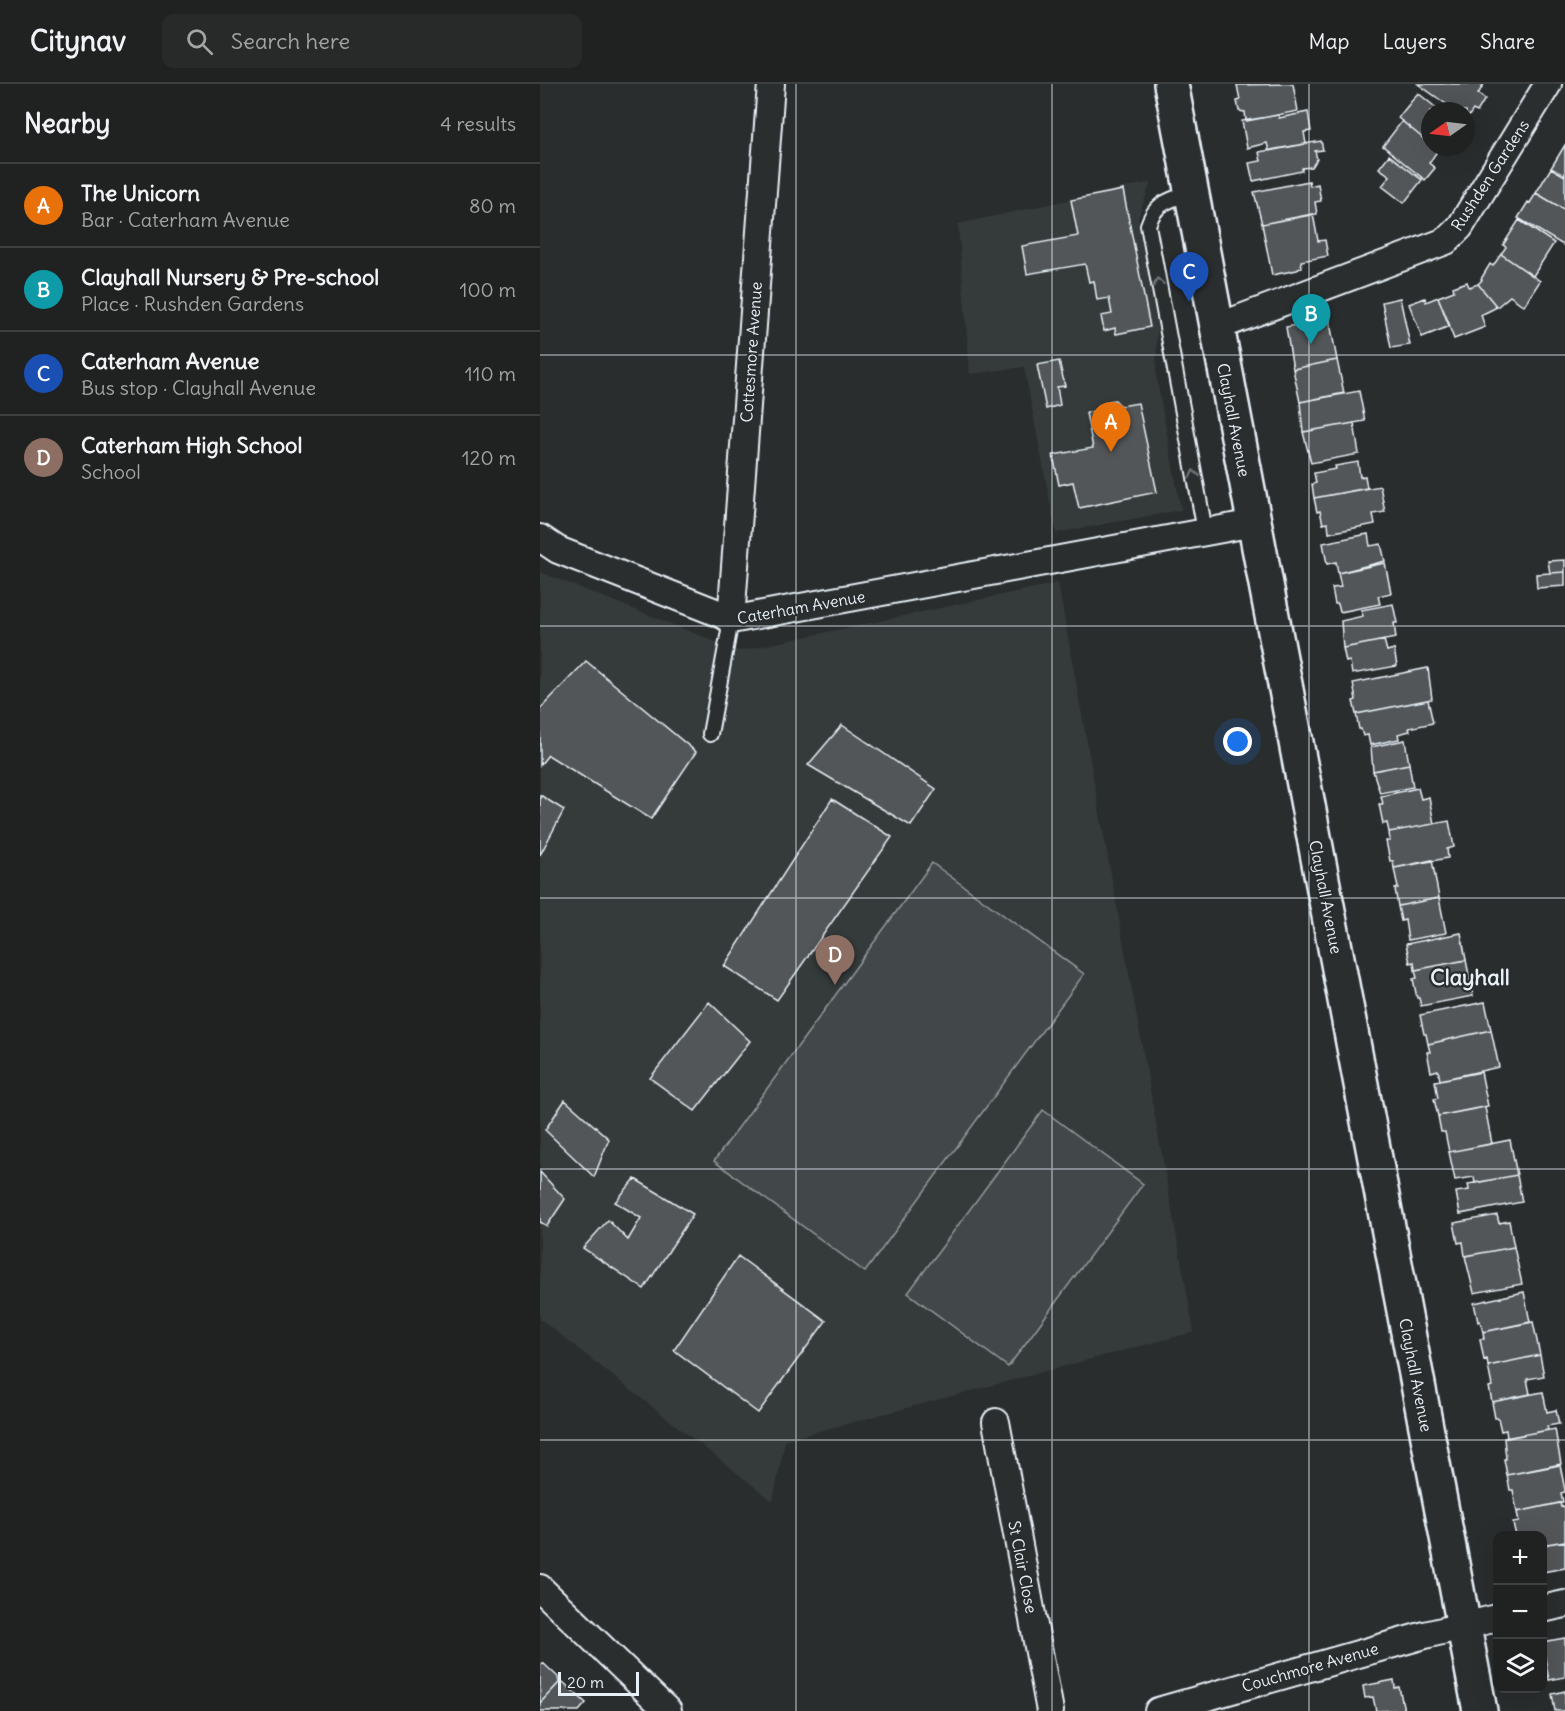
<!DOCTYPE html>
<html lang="en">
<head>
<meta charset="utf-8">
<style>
  body { margin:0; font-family:Delius,sans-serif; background:#282a2a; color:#f1f3f6 }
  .controls { position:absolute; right:18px; bottom:18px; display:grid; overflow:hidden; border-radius:12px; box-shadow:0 6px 24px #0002 }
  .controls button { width:54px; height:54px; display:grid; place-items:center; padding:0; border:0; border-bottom:2px solid #3d3f40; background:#202222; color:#f1f3f6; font:30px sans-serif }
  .compass { position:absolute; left:881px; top:18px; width:54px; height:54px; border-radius:50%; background:#202222; box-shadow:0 6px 24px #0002; rotate:256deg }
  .scale { position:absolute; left:18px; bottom:15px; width:81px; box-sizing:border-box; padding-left:6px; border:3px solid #e8f1f8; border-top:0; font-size:16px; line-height:21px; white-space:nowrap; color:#e8f1f8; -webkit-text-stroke:4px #2a2d2e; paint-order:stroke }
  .you { position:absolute; left:698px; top:658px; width:21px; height:21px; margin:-15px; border:4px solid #fff; border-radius:50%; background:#1a73e8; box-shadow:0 0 0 9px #1a73e833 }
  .badge { display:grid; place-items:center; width:39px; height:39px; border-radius:50%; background:#8bbbb9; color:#fff; font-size:20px; font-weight:700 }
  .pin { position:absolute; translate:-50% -50px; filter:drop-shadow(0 2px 3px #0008) }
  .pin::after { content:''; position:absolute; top:32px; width:21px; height:18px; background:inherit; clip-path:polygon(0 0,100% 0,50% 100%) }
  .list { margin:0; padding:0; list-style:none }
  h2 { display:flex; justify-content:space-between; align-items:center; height:78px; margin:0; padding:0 24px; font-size:26px }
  h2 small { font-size:20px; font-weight:400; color:#a2a4a5 }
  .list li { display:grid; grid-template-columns:39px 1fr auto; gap:18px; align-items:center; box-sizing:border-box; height:84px; padding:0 24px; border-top:2px solid #3d3f40 }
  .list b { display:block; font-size:22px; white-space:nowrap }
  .list p { margin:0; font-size:20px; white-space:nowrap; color:#a2a4a5 }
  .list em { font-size:20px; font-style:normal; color:#a2a4a5 }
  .icon { flex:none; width:33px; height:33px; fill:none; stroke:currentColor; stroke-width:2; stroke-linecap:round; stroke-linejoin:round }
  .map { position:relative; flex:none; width:1025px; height:1627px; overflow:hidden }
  header { display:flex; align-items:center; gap:36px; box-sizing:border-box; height:84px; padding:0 30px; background:#202222; border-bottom:2px solid #3d3f40 }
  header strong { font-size:28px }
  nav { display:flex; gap:33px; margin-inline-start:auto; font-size:21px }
  .search { width:420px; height:54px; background:#282a2a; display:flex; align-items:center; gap:15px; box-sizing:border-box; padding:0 21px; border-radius:12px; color:#a2a4a5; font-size:22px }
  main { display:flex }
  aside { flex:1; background:#202222 }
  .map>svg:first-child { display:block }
  .built { fill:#363a3b }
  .green { fill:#424648; stroke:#959ca0; stroke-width:1.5 }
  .building { fill:#535759; stroke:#e8f1f8; stroke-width:1.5 }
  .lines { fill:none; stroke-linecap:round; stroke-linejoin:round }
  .service-casing { stroke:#e8f1f8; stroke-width:18 }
  .minor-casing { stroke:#e8f1f8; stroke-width:30 }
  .tertiary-casing { stroke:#e8f1f8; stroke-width:38 }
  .service { stroke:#2a2d2e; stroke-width:14 }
  .minor { stroke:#2a2d2e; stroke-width:26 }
  .tertiary { stroke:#2a2d2e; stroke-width:33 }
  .oneway { stroke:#6c7275 }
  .grid { fill:none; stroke:#e8f1f8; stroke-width:1.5; stroke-opacity:0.55 }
  .labels { text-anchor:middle; stroke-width:4.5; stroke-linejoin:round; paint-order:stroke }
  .street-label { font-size:16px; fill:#e8f1f8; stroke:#2a2d2e }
  .district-label { font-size:22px; font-weight:bold; fill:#e8f1f8; stroke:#2a2d2e }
</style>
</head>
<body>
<header>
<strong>Citynav</strong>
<div class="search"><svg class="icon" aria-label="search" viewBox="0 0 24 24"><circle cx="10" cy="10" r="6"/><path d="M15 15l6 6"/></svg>Search here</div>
<nav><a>Map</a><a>Layers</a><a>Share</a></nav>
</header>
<main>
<aside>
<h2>Nearby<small>4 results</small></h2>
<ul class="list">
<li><span class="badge" style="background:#e8710a">A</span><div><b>The Unicorn</b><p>Bar · Caterham Avenue</p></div><em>80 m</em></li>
<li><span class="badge" style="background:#0f9aa8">B</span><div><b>Clayhall Nursery &amp; Pre-school</b><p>Place · Rushden Gardens</p></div><em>100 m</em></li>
<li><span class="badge" style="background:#1a4fb4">C</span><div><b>Caterham Avenue</b><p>Bus stop · Clayhall Avenue</p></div><em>110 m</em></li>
<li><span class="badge" style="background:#8d6e63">D</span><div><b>Caterham High School</b><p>School</p></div><em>120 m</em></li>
</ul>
</aside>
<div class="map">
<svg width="1025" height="1627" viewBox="0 0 1025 1627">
  <rect width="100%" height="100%" fill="#2a2d2e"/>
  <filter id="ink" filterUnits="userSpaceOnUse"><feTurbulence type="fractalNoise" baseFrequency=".0167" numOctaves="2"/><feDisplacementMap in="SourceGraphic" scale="12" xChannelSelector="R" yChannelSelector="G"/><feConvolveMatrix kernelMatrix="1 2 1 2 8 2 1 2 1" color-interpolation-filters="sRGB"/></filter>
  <g filter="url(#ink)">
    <!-- built -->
    <path class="built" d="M611,98L598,134L617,244L616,291L641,426L516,449L484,283L430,290L418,140Z
      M0,488L199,567L518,499L654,1248L245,1356L233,1417L0,1235Z"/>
    <!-- green -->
    <path class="green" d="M392,779L544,890L325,1188L174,1077Z
      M503,1026L603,1100L468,1283L368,1209Z"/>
    <!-- building -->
    <path class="building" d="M753,0L758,27L706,37L705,28L699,27L697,17L700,16L697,1Z
      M878,0H944L938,10L945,15L937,28L933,26L927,35L926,27H916Z
      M878,9L900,27H890V60L858,34Z
      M768,28L771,47L764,48L766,60L729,67L727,59L707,64L702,37L739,31V34Z
      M862,37L890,60V63H894L898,66L889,79L895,84L885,96L843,62Z
      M781,57L783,66L775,67L777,75L772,83L762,84V87L713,97L709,79L721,77L719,68Z
      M1025,61V92L1011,84Z
      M849,71L882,96L864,119L842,102L850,92L839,84Z
      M1011,84L1025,92V126L996,109Z
      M769,97L770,102L778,100L781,117L775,118L777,130L722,140L714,108Z
      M583,106L610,243L576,250L575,244L564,247L561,232L572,230L569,214L557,216L554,197L549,198L545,180L487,190L482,162L538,152L531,116Z
      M996,109L1025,126V157L1023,161L978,134L988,118L990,119Z
      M773,130L778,157L785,156L788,172L761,177L762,183L757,186L732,191L722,140Z
      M979,136L1014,159L993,192L961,170L966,163L963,161Z
      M961,170L1000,197L984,222L970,212L957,223L938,200L942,196L941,195L950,180L953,182Z
      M927,198L929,203L938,200L957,223L941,231L945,243L914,255L898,213L914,207L913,203Z
      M898,213L910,242L882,253L869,220L885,214L886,218Z
      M860,214L870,261L851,264L842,218Z
      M788,228L797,276L753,285L746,243L762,240V236Z
      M797,276L804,309L760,318L753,285Z
      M519,277L525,302L517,303L520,321L506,325L497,281Z
      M819,307L825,337L763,348L760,318Z
      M575,316L581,322L598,319L617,408L539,424L533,398L519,401L513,371L553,364L546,329L564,325L569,317Z
      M814,339L819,370L771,379L763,348Z
      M818,378L820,393L825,392L827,404L774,414L772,400L776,399L774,389L796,385L795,382Z
      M840,402L845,428L833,430L835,440L789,449L788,439L783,440L780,427L777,428L774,414Z
      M828,450L830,462L841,460L845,477L798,489L796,478L787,480L783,459Z
      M1025,476V488L1010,489L1008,477Z
      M845,479L851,509L838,512L840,520L800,528L798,520H795L792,504L801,503L798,489Z
      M1025,488V502L997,504L996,490Z
      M853,520L857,539H854L856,554L803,564L801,537L823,532L821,526Z
      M844,556L847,567L854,565L857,582L812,590L810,577L806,578L803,564Z
      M46,577L156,668L111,735L8,671L0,681V625Z
      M888,584L892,615L816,630L813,617L816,616L813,599Z
      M888,616L893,639L869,644L870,647L858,650L859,655L830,661L828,651L823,652L821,645H819L816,630Z
      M302,641L396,705L371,742L268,681Z
      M865,656L869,680L833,687L831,663Z
      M869,680L873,703L840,709L833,687Z
      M878,704L881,715L889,713L894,740L849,748L847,739L843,740L839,720H843L841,712Z
      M0,711L24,726L0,771Z
      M292,715L352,753L237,916L184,882Z
      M909,737L914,763L907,765L908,774L854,784L853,777H850L846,757H850L849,748Z
      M892,776L899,814L858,822L855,805L858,804L854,784Z
      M899,814L906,849L868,856L865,836L861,837L858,822Z
      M921,849L926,876L875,886L874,878L870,879L866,860Z
      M926,876L933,912L881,922L879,914H877L873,895L877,894L875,886Z
      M169,918L210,957L155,1027L110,994Z
      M945,918L951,946L888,960L886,950H884L880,931Z
      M951,946L959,983L900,996L898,986L891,988L887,968H890L888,960Z
      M941,988L948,1022L898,1032L894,1015L898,1014L895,997Z
      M25,1016L69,1055L54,1093L5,1046Z
      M945,1023L952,1060L909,1068L905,1048H901L898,1032Z
      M970,1056L977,1091L935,1099L934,1093L915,1096L909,1068Z
      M0,1088L25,1115L7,1142L0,1138Z
      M977,1091L982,1118L920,1130L916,1108L929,1106L928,1100Z
      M95,1095L153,1130L104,1205L43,1164L68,1136L88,1156L101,1134L75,1118Z
      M957,1131L959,1139L969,1137L974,1163L925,1172L923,1158L918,1159L914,1139Z
      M974,1163L982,1200L934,1209L925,1172Z
      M198,1172L286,1237L218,1329L134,1266Z
      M984,1208L990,1238L943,1248L940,1237L938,1238L934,1219Z
      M993,1238L1000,1271L948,1282L947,1275L944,1276L940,1255H944L943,1248Z
      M1000,1271L1004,1292L987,1295L990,1310L952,1318L949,1303L952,1302L948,1282Z
      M1003,1308L1007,1328L1016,1326L1019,1340L1007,1342L1008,1346L967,1354L966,1346L961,1347L958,1334H955L952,1318Z
      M1015,1345L1021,1380L967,1391L964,1375H966L964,1354Z
      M1020,1381L1025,1406V1408L1021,1409L1023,1418L977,1428L973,1406H970L967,1391Z
      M1020,1419L1021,1423L1025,1422V1457L1002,1461V1452H976L973,1439L979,1438L977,1428Z
      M1025,1457V1484L1002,1488V1461Z
      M1025,1554V1593L1009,1596L1002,1558Z
      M3,1579L18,1593L19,1599L0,1619V1582Z
      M854,1596L855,1604L859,1603L864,1626L836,1627L833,1613L825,1614L823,1602Z
      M23,1598L46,1619L39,1627H0V1619L19,1599Z
      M1025,1607V1627H1015L1012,1610Z"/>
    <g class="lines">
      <!-- service casing -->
      <g class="service-casing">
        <path id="service" d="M651,108C630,117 616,117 608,141L665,447
          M170,650L191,536"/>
      </g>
      <!-- minor casing -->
      <g class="minor-casing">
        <path id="minor" d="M677,243L906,157L920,143L1008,0
          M0,454L18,466L183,531L191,536L714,439
          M191,536L231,0
          M456,1338L510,1627
          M0,1504L128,1627
          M1002,1525L1025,1520
          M618,1627L885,1551L957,1534"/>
      </g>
      <!-- tertiary casing -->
      <g class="tertiary-casing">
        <path id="tertiary" d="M631,0L940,1627"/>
      </g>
      <!-- service -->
      <use href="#service" class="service"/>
      <!-- minor -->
      <use href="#minor" class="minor"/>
      <!-- tertiary -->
      <use href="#tertiary" class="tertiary"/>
    </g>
    <!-- one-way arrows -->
    <defs><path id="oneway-chevron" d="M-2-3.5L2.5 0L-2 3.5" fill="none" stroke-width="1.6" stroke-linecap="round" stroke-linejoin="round" transform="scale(1.5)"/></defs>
    <g class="oneway">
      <use href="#oneway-chevron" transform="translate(618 198) rotate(-101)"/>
      <use href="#oneway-chevron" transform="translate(654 390) rotate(-101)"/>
    </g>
  </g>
  <!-- grid -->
  <path class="grid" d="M256,0V1627M512,0V1627M769,0V1627M0,271H1025M0,542H1025M0,814H1025M0,1085H1025M0,1356H1025"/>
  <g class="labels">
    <!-- street labels -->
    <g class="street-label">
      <text transform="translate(950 91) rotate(-57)" y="6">Rushden Gardens</text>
      <text transform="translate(211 268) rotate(-86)" y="6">Cottesmore Avenue</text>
      <text transform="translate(694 336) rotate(79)" y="6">Clayhall Avenue</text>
      <text transform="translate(261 523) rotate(-10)" y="6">Caterham Avenue</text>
      <text transform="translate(786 813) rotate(79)" y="6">Clayhall Avenue</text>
      <text transform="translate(876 1291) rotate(79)" y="6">Clayhall Avenue</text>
      <text transform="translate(483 1483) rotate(79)" y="6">St Clair Close</text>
      <text transform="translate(770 1583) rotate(-16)" y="6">Couchmore Avenue</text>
    </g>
    <!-- district labels -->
    <g class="district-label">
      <text x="930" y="901">Clayhall</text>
    </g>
  </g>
</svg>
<div class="controls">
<button>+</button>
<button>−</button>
<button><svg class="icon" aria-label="layers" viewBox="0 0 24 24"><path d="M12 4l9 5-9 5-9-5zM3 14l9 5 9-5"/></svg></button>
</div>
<svg class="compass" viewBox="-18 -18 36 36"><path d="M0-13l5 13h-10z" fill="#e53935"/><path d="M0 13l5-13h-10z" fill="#a2a4a5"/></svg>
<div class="scale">20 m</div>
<div class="you"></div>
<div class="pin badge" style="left:571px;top:368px;background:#e8710a">A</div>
<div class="pin badge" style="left:771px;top:260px;background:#0f9aa8">B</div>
<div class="pin badge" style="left:649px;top:218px;background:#1a4fb4">C</div>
<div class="pin badge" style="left:295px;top:901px;background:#8d6e63">D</div>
</div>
</main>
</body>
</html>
